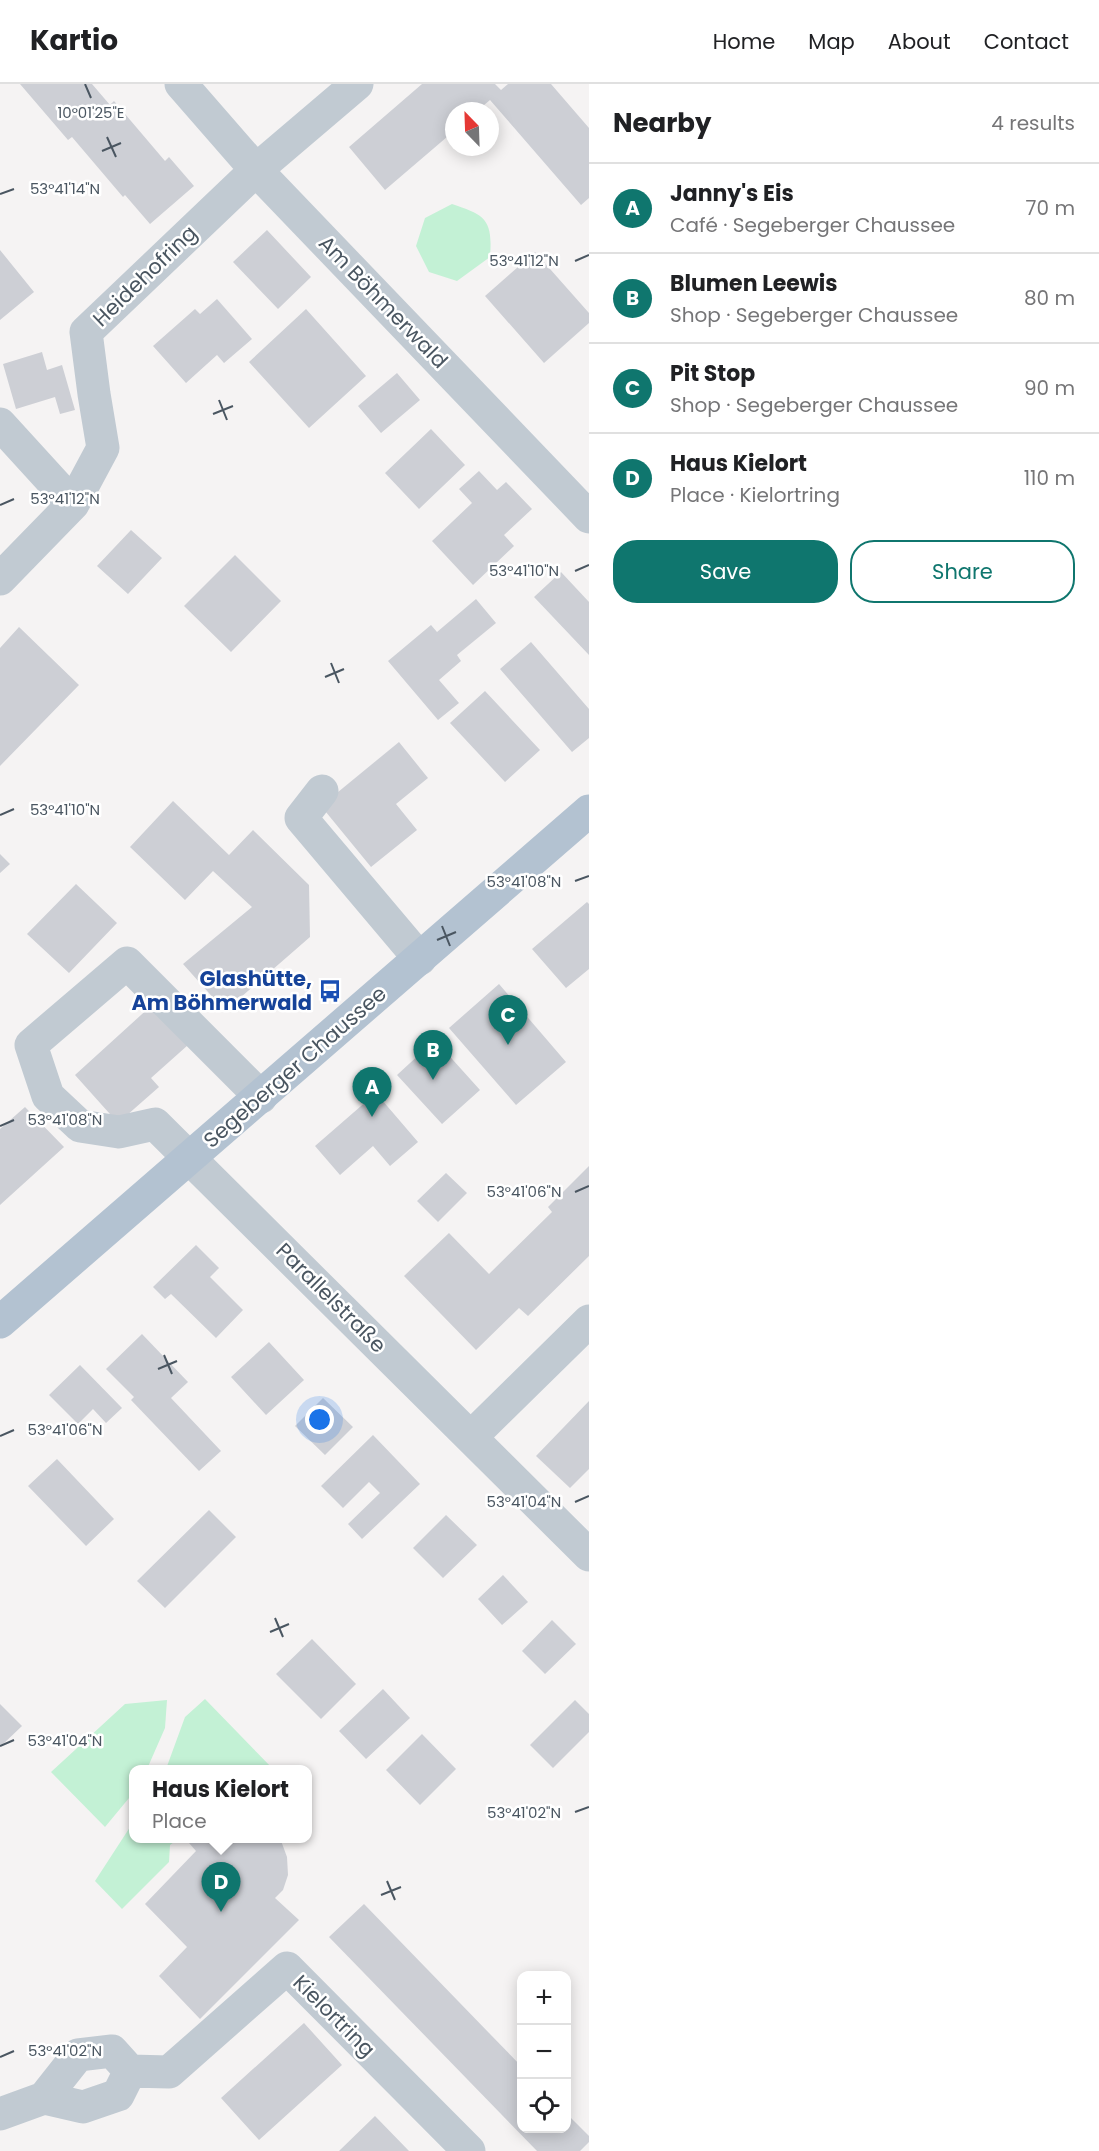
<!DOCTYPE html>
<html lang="en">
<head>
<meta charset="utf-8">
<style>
  body { margin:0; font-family:Poppins,sans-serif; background:#f6f6f6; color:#202124 }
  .controls { position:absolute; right:18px; bottom:18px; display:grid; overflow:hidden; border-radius:12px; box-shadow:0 3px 15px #0003 }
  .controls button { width:54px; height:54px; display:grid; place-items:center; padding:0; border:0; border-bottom:2px solid #e0e0e0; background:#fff; color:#202124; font:30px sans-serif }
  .compass { position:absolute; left:445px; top:18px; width:54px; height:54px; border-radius:50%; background:#fff; box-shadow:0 3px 15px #0003; rotate:337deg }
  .you { position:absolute; left:320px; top:1336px; width:21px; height:21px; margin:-15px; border:4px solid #fff; border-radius:50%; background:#1a73e8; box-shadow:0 0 0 9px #1a73e833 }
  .badge { display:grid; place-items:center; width:39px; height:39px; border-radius:50%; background:#0f766e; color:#fff; font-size:20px; font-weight:700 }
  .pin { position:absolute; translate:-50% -50px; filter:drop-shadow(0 2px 3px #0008) }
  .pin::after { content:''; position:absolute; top:32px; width:21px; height:18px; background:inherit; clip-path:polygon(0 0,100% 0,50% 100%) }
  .popup { position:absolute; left:129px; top:1681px; width:183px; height:78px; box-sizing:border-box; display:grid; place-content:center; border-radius:12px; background:#fff; filter:drop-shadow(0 2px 4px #0005); font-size:20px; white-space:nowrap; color:#757577 }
  .popup b { font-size:22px; color:#202124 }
  .popup::after { content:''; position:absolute; left:50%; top:100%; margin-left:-12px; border:12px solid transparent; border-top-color:#fff }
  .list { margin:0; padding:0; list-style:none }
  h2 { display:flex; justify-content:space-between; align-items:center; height:78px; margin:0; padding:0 24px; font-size:26px }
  h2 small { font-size:20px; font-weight:400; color:#757577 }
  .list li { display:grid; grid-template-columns:39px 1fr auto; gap:18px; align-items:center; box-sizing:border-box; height:90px; padding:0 24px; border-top:2px solid #e0e0e0 }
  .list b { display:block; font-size:22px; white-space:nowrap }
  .list p { margin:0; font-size:20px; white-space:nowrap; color:#757577 }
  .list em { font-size:20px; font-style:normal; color:#757577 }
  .actions { display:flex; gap:12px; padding:18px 24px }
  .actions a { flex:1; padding:14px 0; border:2px solid #0f766e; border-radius:24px; text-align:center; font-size:21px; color:#0f766e }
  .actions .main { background:#0f766e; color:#fff }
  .icon { flex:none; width:33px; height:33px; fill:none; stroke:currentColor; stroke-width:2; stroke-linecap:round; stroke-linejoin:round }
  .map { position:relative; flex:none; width:589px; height:2067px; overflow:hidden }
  header { display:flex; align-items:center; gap:36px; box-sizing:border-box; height:84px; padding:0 30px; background:#fff; border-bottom:2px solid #e0e0e0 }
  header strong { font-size:28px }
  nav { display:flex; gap:33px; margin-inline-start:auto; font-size:21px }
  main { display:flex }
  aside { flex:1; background:#fff }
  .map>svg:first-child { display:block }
  .green { fill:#c3f1d5 }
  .building { fill:#cdcfd5 }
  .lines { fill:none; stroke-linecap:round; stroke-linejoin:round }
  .minor { stroke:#c1cad2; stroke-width:33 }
  .major { stroke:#b3c2d1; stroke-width:33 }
  .ticks { fill:none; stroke:#4a5661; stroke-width:2 }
  .labels { text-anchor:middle; stroke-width:5; stroke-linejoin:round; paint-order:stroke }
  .street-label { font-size:21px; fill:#4a5661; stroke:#fff }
  .transit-label { font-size:21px; font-weight:bold; fill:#164399; stroke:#fff; text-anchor:end }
  .ticks-label { font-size:15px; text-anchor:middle; fill:#4a5661; stroke:#fff; stroke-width:5; stroke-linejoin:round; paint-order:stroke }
</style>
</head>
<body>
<header>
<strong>Kartio</strong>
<nav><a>Home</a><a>Map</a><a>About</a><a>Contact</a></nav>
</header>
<main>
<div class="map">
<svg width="589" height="2067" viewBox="0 0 589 2067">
  <rect width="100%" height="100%" fill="#f5f3f3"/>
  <!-- green -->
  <path class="green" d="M452,120C485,131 493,135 490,173L457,197L429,188L416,162L425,134Z
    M205,1615L273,1685H166L185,1633Z
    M167,1616L165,1644L147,1685L134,1686V1708L105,1743L51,1688L125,1620Z
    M134,1737V1754L178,1755L170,1761L169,1778L122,1825L95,1797Z"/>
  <!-- building -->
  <path class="building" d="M20,0H92L110,21L114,17L165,77L169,73L194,102L150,140L125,111L123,113L72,53L68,56Z
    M422,0H495L501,6L508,0H551L589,44V114L581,121L490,16L477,27H454V47L385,106L349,63Z
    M267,146L311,193L278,225L233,178Z
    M0,166L34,208L0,236Z
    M535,168L589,229V239L544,279L485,212Z
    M217,215L252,255L224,279L217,271L186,299L153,262L195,225L200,230Z
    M306,225L366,292L309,344L249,278Z
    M42,268L47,286L62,281L75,326L60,330L55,313L16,325L3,280Z
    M397,289L420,316L381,349L358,322Z
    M431,345L465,381L419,425L385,389Z
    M479,387L497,406L506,398L532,425L504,451L514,462L473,501L432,457L472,419L459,405Z
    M131,446L162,474L128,510L97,482Z
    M235,471L281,517L231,568L184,522Z
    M561,488L589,518V571L534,513Z
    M476,515L496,539L457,571L461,577L439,596L459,619L438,636L388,577L431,541L437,548Z
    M19,543L79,601L0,682V564Z
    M531,558L589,625V654L572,668L500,585Z
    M485,607L540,666L505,698L450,639Z
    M399,658L428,694L396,720L417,746L371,783L321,722Z
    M173,717L229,771L253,746L309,801L310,853L225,927L183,880L252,823L213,787L185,816L130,763Z
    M0,770L10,780L0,789Z
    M76,800L117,839L69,889L27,850Z
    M587,818L589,820V885L566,904L532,865Z
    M499,900L566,978L516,1021L449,944Z
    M152,921L188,961L151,994L159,1003L118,1039L75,991Z
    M435,956L480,1006L442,1040L397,991Z
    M376,1009L418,1058L390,1082L373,1062L340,1091L315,1062Z
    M25,1023L64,1063L0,1121V1045Z
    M589,1082V1172L528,1232L519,1224L476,1266L404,1192L449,1149L489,1190L552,1128L548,1123Z
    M446,1089L467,1109L438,1138L417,1117Z
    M196,1161L219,1184L210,1193L243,1226L216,1254L171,1210L165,1215L153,1203Z
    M142,1250L188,1298L171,1314L221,1367L199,1387L131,1316L134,1313L106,1285Z
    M269,1258L304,1296L266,1331L231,1293Z
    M80,1281L122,1324L106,1339L93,1325L78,1340L49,1311Z
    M323,1314L353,1343L325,1371L295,1342Z
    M589,1317V1385L570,1404L536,1372Z
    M373,1351L420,1400L362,1455L348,1440L380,1409L369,1398L343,1424L321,1402Z
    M57,1375L114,1435L86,1462L28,1402Z
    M209,1426L236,1453L165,1524L137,1497Z
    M446,1431L477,1461L443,1494L413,1464Z
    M503,1491L528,1518L502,1541L478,1515Z
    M552,1536L576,1560L545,1590L522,1567Z
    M312,1555L356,1600L321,1635L276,1590Z
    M383,1605L410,1634L366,1675L339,1647Z
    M575,1616L589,1630V1648L553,1684L530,1661Z
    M0,1620L22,1642L0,1663Z
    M422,1650L456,1685L420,1721L386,1686Z
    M194,1754H280L287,1773L288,1791L283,1806L275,1814L299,1836L200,1935L159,1892L187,1863L145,1820L196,1767L189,1759Z
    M364,1820L522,1983V2044H566V2029L589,2052V2058L580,2067H537L329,1853Z
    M304,1939L342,1981L259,2056L221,2014Z
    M375,2032L409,2067H339Z"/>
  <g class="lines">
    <!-- minor -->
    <path class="minor" d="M181,0L256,86L589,433
      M0,340L73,420
      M0,495L73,420L103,364L94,310L86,248L256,86L357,0
      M322,707L301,734L420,875
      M261,1013L127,879L31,961L48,1012L80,1042L119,1048L155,1040L589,1471
      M471,1353L589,1237
      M112,1967L130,1987L118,2011L83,2023L44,2014L78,1971Z
      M130,1987L169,1988L287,1884L469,2067
      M0,2030L44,2014"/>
    <!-- major -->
    <path class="major" d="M0,1238L589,727"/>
  </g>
  <!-- ticks -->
  <path class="ticks" d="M85,0L91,14M107,53L116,73M102,67L121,59M0,110L14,105M575,177L589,171M219,316L227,336M213,330L233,322M0,421L14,415M575,487L589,481M331,579L339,599M325,593L344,585M0,731L14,725M575,797L589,792M442,842L450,862M437,856L456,848M0,1042L14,1036M575,1108L589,1102M164,1271L172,1290M158,1285L177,1277M0,1352L14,1346M575,1418L589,1412M275,1534L283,1553M270,1548L289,1540M0,1662L14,1656M575,1728L589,1723M387,1797L395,1816M381,1811L401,1803M0,1973L14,1967"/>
  <!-- icons -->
  <defs>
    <g id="bus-bare" transform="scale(1.8)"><path d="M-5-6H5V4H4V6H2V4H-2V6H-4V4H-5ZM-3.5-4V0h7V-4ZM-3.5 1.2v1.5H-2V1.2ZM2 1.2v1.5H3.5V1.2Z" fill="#1a4fb4" stroke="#fff" stroke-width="2.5" paint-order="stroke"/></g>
  </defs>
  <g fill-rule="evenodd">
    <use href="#bus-bare" x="330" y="907"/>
  </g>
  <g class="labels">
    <!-- street labels -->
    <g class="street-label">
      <text transform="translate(145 192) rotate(-44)" y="7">Heidehofring</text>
      <text transform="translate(383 218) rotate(46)" y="7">Am Böhmerwald</text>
      <text transform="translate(295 983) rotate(-41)" y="7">Segeberger Chaussee</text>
      <text transform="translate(331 1214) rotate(45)" y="7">Parallelstraße</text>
      <text transform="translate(334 1932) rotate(45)" y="7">Kielortring</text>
    </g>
    <!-- transit labels -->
    <g class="transit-label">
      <text x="312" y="902">Glashütte,<tspan x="312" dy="24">Am Böhmerwald</tspan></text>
    </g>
  </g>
  <g class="ticks-label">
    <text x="91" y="34">10°01'25"E</text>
    <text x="65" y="110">53°41'14"N</text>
    <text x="524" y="182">53°41'12"N</text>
    <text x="65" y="420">53°41'12"N</text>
    <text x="524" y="492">53°41'10"N</text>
    <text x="65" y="731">53°41'10"N</text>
    <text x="524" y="803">53°41'08"N</text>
    <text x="65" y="1041">53°41'08"N</text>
    <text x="524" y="1113">53°41'06"N</text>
    <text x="65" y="1351">53°41'06"N</text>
    <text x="524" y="1423">53°41'04"N</text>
    <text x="65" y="1662">53°41'04"N</text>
    <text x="524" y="1734">53°41'02"N</text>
    <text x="65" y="1972">53°41'02"N</text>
  </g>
</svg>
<div class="controls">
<button>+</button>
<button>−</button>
<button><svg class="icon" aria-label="locate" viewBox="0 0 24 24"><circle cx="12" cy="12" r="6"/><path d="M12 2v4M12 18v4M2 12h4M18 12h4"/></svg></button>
</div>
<svg class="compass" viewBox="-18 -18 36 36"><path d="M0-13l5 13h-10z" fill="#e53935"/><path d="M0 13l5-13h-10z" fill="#757577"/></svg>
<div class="you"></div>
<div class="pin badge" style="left:372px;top:1033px">A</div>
<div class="pin badge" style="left:433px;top:996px">B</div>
<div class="pin badge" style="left:508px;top:961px">C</div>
<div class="pin badge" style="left:221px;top:1828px">D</div>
<div class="popup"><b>Haus Kielort</b>Place</div>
</div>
<aside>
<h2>Nearby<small>4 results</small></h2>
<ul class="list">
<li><span class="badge">A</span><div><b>Janny's Eis</b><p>Café · Segeberger Chaussee</p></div><em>70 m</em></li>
<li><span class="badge">B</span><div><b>Blumen Leewis</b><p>Shop · Segeberger Chaussee</p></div><em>80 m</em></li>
<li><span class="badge">C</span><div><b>Pit Stop</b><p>Shop · Segeberger Chaussee</p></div><em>90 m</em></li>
<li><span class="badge">D</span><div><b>Haus Kielort</b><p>Place · Kielortring</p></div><em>110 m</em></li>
</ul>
<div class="actions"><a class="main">Save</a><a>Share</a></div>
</aside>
</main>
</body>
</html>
